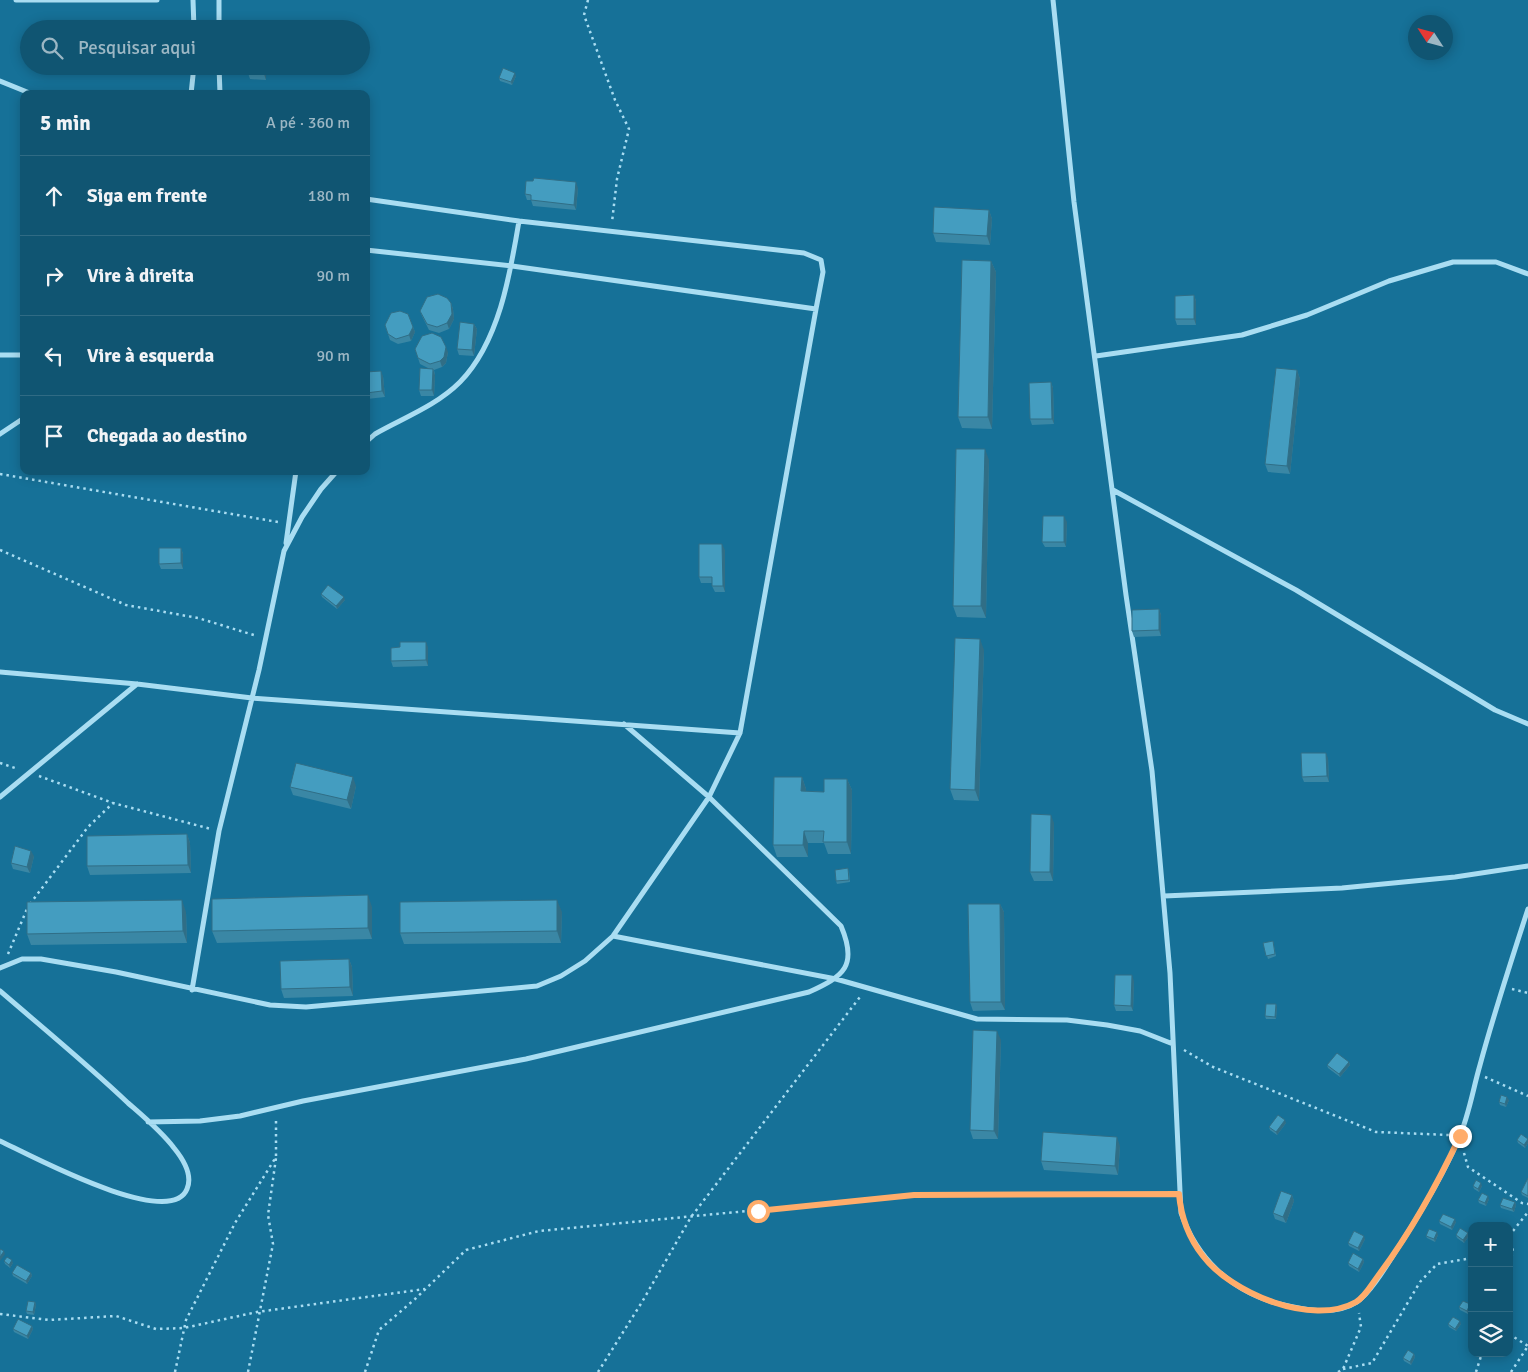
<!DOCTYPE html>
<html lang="pt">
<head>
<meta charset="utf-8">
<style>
  body { margin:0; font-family:Signika,sans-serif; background:#1e5e7a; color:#f1f3f6 }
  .controls { position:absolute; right:15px; bottom:15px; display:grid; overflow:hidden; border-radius:10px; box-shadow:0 2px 12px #0003 }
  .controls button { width:45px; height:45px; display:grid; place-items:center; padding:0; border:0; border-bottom:1px solid #306b84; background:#105572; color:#f1f3f6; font:25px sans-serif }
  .compass { position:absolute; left:1408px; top:15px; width:45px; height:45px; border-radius:50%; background:#105572; box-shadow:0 2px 12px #0003; rotate:306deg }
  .stop { position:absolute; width:15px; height:15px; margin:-11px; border:4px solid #ffac6a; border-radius:50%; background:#fff }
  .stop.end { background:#ffac6a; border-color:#fff; box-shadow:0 1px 5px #0008 }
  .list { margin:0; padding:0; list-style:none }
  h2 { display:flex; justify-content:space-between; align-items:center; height:65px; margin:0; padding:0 20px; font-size:21px }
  h2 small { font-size:16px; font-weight:400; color:#9cb7c4 }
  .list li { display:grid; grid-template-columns:32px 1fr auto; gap:15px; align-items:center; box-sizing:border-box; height:80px; padding:0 20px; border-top:1px solid #306b84 }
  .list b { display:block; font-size:19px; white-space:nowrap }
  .list em { font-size:16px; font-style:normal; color:#9cb7c4 }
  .icon { flex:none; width:28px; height:28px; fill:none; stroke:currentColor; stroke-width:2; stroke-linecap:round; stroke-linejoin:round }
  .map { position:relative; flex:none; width:1528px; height:1372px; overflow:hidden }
  .search { position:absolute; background:#105572; box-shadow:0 2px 12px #0003; left:20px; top:20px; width:350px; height:55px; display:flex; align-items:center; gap:12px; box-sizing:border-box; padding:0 18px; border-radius:28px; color:#9cb7c4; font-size:19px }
  .panel { position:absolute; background:#105572; box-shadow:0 2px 12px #0003; left:20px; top:90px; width:350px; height:385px; border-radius:10px }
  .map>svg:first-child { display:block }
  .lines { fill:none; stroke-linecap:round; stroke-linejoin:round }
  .path { stroke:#a9ddf2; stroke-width:2.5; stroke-dasharray:2.5 4; stroke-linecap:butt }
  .minor { stroke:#a9ddf2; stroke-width:5 }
  .wall { fill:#3a87a5 }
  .shaded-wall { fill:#306e86 }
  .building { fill:#449dc0; stroke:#306e86 }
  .route { stroke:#ffac6a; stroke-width:6 }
</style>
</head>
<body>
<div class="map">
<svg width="1528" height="1372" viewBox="0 0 1528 1372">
  <rect width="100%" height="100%" fill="#167198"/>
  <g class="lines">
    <!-- path -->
    <path class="path" d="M588,0L584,15L615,100L629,129L617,179L612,222
      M0,474L278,522
      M0,550L126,605L198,618L257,636
      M0,763L18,769
      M39,776L113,803L211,829
      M30,904L88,827L113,803
      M8,954L27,909
      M1512,989L1528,993
      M1184,1050L1213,1067L1376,1132L1449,1135
      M1485,1077L1528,1096
      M1464,1153L1468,1167L1522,1203L1528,1204
      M1509,1236L1528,1212
      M1509,1245L1513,1246L1509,1277
      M0,1314L49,1320L116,1316L156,1329L184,1328L257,1312L425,1289
      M1509,1334L1528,1346
      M1343,1369L1372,1363L1420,1282L1437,1264L1472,1258
      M175,1372L186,1320L235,1223L276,1157V1118
      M248,1372L273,1244L268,1215L276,1158
      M365,1372L379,1330L415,1299L466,1250L539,1231L914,1195L1170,1194
      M598,1372L642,1302L691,1217L860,997
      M1338,1372L1343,1369L1361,1327L1359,1313
      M1476,1372L1482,1353
      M1511,1372L1528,1346
      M1527,1372H1528"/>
    <!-- minor -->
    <path class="minor" d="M16,0H157
      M193,0L194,29
      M1053,0L1074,202L1126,595L1152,771L1170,973L1181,1213C1197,1258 1230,1290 1276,1303C1301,1309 1334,1317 1357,1302C1371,1292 1387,1265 1396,1251C1420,1214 1442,1178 1459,1138C1469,1115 1473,1089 1480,1065C1494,1013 1511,961 1528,909
      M219,29V0
      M219,66L220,94
      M0,81L32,94
      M191,94L194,66
      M366,250L512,266L816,309
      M0,355H24
      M1096,356L1242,335L1307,315L1389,281L1453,262H1496L1528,274
      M0,434L24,418
      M366,442L375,434C403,418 436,406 460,382C499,342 510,275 519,221
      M1113,490L1296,590L1495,710L1528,724
      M286,543L296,471
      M0,672L137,684L252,698L740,733L816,309L823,272L821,260L804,253L519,221L366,199
      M0,797L137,684
      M1164,896L1342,888L1455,877L1528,866
      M613,936L836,979L977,1019L1067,1020L1107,1025L1140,1031L1173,1044
      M0,968L22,959H41L116,972L270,1005L306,1007L537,986L561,976L585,961L613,936L709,797L740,733
      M192,990L219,831L259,670L284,551L302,517L321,489L337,471
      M0,991C43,1028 87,1064 128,1103C144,1117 161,1131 174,1148C183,1159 193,1175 187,1189C170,1231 28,1154 0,1141
      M148,1122L200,1121L240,1116L303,1101L526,1059L809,992C844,976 858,966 841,926L709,797L624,724"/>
  </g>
  <!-- wall -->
  <path class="wall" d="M266,66V80L250,79L248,73Z
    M516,76L512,85L500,81L499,78Z
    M578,188L576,210L533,206L531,200H527L525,194Z
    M989,210L992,219L990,245L936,242L933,233Z
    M991,261L996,272L992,429L962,428L958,417Z
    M1194,295L1196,301V325H1177L1175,319Z
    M451,303L453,309L454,319L449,329L439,333L429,330L422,316L420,311Z
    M408,314L415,332L411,341L398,344L390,340L385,325Z
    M474,324L477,329L474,356L459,355L457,349Z
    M415,349L448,352L446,363L442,367L434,370L435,375L434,396H421L419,390L430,369L420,364Z
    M1297,370L1300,379L1290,474L1268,472L1265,464Z
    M366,372L383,376L385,397L367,399L366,396Z
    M1051,382L1053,388L1054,424L1032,425L1030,419Z
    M989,460L986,618L957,617L953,606Z
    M1067,522L1066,547H1045L1042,542Z
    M181,548L183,554V569H161L159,564Z
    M725,550V592H715L712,586V583H701L699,577Z
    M321,594L345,600L337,609L322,597Z
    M1159,609L1161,615V636L1134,637L1132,631Z
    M428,647V666L393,667L391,661Z
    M984,650L979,801L954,800L950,789Z
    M1328,758L1329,782H1304L1302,777Z
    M802,777L806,789V791L824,792L847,779L852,790L851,854H828L824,843H808V857H777L773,845Z
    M356,786L351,809L293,795L290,787Z
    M1054,823L1053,881H1034L1030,872Z
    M187,834L190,843L191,873L90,875L87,866Z
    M34,856L30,873L13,869L11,863Z
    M849,871L850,882L837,884L836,881Z
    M1000,904L1004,912L1005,1010L973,1011L970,1002Z
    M372,907V939L217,943L212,931Z
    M186,912L187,943L31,945L27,934Z
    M562,912L561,943L404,944L400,933Z
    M1273,941L1276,956L1268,959L1263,943Z
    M349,959L352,967L353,996L284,998L281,989Z
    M1134,981L1133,1011H1116L1114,1005Z
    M1276,1004L1277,1007L1276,1019H1266L1265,1016Z
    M1001,1040L998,1139H973L970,1130Z
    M1349,1062L1350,1065L1340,1077L1328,1068L1327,1065Z
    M1509,1100L1506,1107L1500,1105L1499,1102Z
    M1286,1123L1277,1135L1270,1130L1269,1127Z
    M1528,1139V1143L1525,1148L1518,1143L1517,1140Z
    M1120,1146L1118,1175L1044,1170L1041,1161Z
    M1528,1178V1198L1522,1195L1521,1192Z
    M1473,1186H1482L1479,1192L1474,1189Z
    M1292,1195L1294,1201L1286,1223L1275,1219L1273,1213Z
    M1489,1199L1486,1206L1479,1203L1478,1200Z
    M1515,1202L1516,1205L1514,1212L1501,1208L1500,1205Z
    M1439,1221L1456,1222L1452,1230L1440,1224Z
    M1468,1233L1469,1236L1464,1243L1457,1238L1456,1235Z
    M1438,1235L1435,1242L1427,1238L1426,1236Z
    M1365,1239L1359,1251L1349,1246L1348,1243Z
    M1363,1259L1364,1262L1359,1272L1349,1266L1348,1263Z
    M4,1261L13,1263L10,1268L5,1264Z
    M12,1273H31L32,1276L27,1284L13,1276Z
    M35,1302L36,1305L34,1315L27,1314L26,1311Z
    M1470,1304L1471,1307L1468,1314L1460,1310L1459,1307Z
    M1448,1324H1461L1456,1331L1449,1327Z
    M32,1326L33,1329L28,1339L14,1332L13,1329Z
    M1414,1354L1415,1357L1411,1365L1404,1361L1403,1358Z"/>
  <!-- shaded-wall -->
  <path class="shaded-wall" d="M264,66H266V80L264,74Z
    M515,73L516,76L512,85L511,82Z
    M576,182L578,188L576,210L574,205Z
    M989,210L992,219L990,245L987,236Z
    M991,261L996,272L992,429L988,417Z
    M1194,295L1196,301V325L1194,319Z
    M451,303L453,309L454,319L449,329L447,323Z
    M474,324L477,329L474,356L472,350Z
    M413,327L415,332L411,341L409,335Z
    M446,347L448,352L446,363L442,367L440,361Z
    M433,369L435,375L434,396L432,390Z
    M1297,370L1300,379L1290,474L1287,466Z
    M381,371L383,376L385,397L382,391Z
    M1051,382L1053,388L1054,424L1052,419Z
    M985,449L989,460L986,618L981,606Z
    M1064,516L1067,522L1066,547L1064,542Z
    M722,544L725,550V592L723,586Z
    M181,548L183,554V569L181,563Z
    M344,597L345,600L337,609L336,606Z
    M1159,609L1161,615V636L1159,630Z
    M980,639L984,650L979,801L975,790Z
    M426,642L428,647V666L426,660Z
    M1326,753L1328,758L1329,782L1327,776Z
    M353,777L356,786L351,809L347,800Z
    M802,777L806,789V803L801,791Z
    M847,779L852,790L851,854L847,842Z
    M1051,815L1054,823L1053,881L1050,872Z
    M804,831L808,843V857L803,845Z
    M187,834L190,843L191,873L188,865Z
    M31,851L34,856L30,873L27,867Z
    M368,895L372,907V939L368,928Z
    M182,900L186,912L187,943L183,931Z
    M557,900L562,912L561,943L557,931Z
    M1000,904L1004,912L1005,1010L1001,1002Z
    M349,959L352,967L353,996L350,987Z
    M1132,975L1134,981L1133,1011L1131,1006Z
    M1276,1004L1277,1007L1276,1019L1275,1017Z
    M997,1031L1001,1040L998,1139L994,1131Z
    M1349,1062L1350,1065L1340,1077L1339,1074Z
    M1507,1097L1509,1100L1506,1107L1505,1104Z
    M1285,1120L1286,1123L1277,1135L1276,1132Z
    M1117,1137L1120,1146L1118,1175L1115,1166Z
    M1528,1139V1143L1525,1148L1524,1145Z
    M1481,1183L1482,1186L1479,1192L1478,1189Z
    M1292,1195L1294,1201L1286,1223L1283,1217Z
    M1488,1196L1489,1199L1486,1206L1485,1203Z
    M1515,1202L1516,1205L1514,1212L1512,1209Z
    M1455,1219L1456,1222L1452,1230L1451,1227Z
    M1437,1232L1438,1235L1435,1242L1434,1239Z
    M1468,1233L1469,1236L1464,1243L1463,1240Z
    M1364,1236L1365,1239L1359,1251L1358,1248Z
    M4,1251L5,1254L0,1261V1257Z
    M1363,1259L1364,1262L1359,1272L1358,1269Z
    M12,1260L13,1263L10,1268L9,1265Z
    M31,1273L32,1276L27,1284L26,1281Z
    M35,1302L36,1305L34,1315L33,1312Z
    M1470,1304L1471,1307L1468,1314L1467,1311Z
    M1460,1321L1461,1324L1456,1331L1455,1329Z
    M32,1326L33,1329L28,1339L27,1336Z
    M1414,1354L1415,1357L1411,1365L1410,1362Z"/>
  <!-- building -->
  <path class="building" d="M248,66H264V74L248,73Z
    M503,68L515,73L511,82L499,78Z
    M534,178L576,182L574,205L531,200V195L525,194L526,181H533Z
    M934,207L989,210L987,236L933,233Z
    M962,260L991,261L988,417H958Z
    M438,294L447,298L451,303L452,314L447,323L437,327L427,324L420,311L427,297Z
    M1194,295V319H1175V296Z
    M400,311L408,314L413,327L409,335L396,339L388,334L385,325L391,313Z
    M460,322L474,324L472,350L457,349Z
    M432,333L441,337L446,347L444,357L440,361L430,364L418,358L415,349L422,336Z
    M420,368L433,369L432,390H419Z
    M1276,368L1297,370L1287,466L1265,464Z
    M381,371L382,391L366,393V372Z
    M1051,382L1052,419H1030L1029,383Z
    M956,449H985L981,606H953Z
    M1043,516H1064V542H1042Z
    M699,544H722L723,586H712V577H699Z
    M159,548H181V563L159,564Z
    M328,585L344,597L336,606L321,594Z
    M1159,609V630L1132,631V610Z
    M955,638L980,639L975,790L950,789Z
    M400,642H426V660L391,661V648L400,647Z
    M1301,753H1326L1327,776L1302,777Z
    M296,763L353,777L347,800L290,787Z
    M774,777H802L801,791L824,792V779H847V842H823L824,831H804L803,845H773Z
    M1031,814L1051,815L1050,872H1030Z
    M187,834L188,865L87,866V836Z
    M15,846L31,851L27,867L11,863Z
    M848,868L849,880L836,881L835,870Z
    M368,895V928L212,931V899Z
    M182,900L183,931L27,934V902Z
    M557,900V931L400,933V902Z
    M968,904H1000L1001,1002H970Z
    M1273,941L1275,954L1266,956L1263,943Z
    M349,959L350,987L281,989L280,961Z
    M1115,975H1132L1131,1006L1114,1005Z
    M1266,1004H1276L1275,1017L1265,1016Z
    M973,1030L997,1031L994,1131L970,1130Z
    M1337,1053L1349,1062L1339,1074L1327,1065Z
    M1501,1095L1507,1097L1505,1104L1499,1102Z
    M1278,1115L1285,1120L1276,1132L1269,1127Z
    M1043,1132L1117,1137L1115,1166L1041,1161Z
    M1521,1134L1528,1139L1524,1145L1517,1140Z
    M1528,1178V1196L1521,1192Z
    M1476,1180L1481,1183L1478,1189L1473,1186Z
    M1281,1191L1292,1195L1283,1217L1273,1213Z
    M1482,1193L1488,1196L1485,1203L1478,1200Z
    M1503,1198L1515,1202L1512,1209L1500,1205Z
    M1443,1214L1455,1219L1451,1227L1439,1221Z
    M1460,1228L1468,1233L1463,1240L1456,1235Z
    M1429,1229L1437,1232L1434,1239L1426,1236Z
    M1354,1231L1364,1236L1358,1248L1348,1243Z
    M0,1249L4,1251L0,1257Z
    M1353,1253L1363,1259L1358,1269L1348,1263Z
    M7,1257L12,1260L9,1265L4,1261Z
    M17,1265L31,1273L26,1281L12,1273Z
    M28,1301L35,1302L33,1312L26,1311Z
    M1463,1301L1470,1304L1467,1311L1459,1307Z
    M1453,1317L1460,1321L1455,1329L1448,1324Z
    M18,1319L32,1326L27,1336L13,1329Z
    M1408,1350L1414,1354L1410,1362L1403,1358Z"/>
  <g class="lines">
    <!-- route -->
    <path class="route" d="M758,1211L914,1195L1179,1194C1181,1217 1188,1237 1203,1256C1231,1293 1312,1327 1356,1302C1365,1297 1372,1284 1378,1276C1411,1232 1437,1185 1460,1136"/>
  </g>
</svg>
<div class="controls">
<button>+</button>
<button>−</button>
<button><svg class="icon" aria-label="layers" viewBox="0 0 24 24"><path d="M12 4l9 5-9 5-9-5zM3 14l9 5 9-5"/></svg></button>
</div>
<svg class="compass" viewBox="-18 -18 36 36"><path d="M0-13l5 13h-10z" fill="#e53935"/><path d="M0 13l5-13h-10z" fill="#9cb7c4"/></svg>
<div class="stop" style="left:758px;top:1211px"></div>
<div class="stop end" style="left:1460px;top:1136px"></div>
<div class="search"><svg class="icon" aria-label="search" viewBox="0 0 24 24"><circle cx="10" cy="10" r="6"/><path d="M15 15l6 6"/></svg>Pesquisar aqui</div>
<section class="panel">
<h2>5 min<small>A pé · 360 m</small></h2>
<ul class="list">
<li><svg class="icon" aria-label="ahead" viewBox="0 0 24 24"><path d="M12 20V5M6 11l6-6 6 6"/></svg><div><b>Siga em frente</b></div><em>180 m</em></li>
<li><svg class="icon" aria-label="right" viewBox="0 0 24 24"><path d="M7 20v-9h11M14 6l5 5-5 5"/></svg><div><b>Vire à direita</b></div><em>90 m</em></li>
<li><svg class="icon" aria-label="left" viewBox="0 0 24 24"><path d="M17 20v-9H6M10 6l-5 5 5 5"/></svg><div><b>Vire à esquerda</b></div><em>90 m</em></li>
<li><svg class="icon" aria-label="arrive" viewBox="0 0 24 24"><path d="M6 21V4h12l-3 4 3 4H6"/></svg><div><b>Chegada ao destino</b></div></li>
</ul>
</section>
</div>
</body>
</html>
